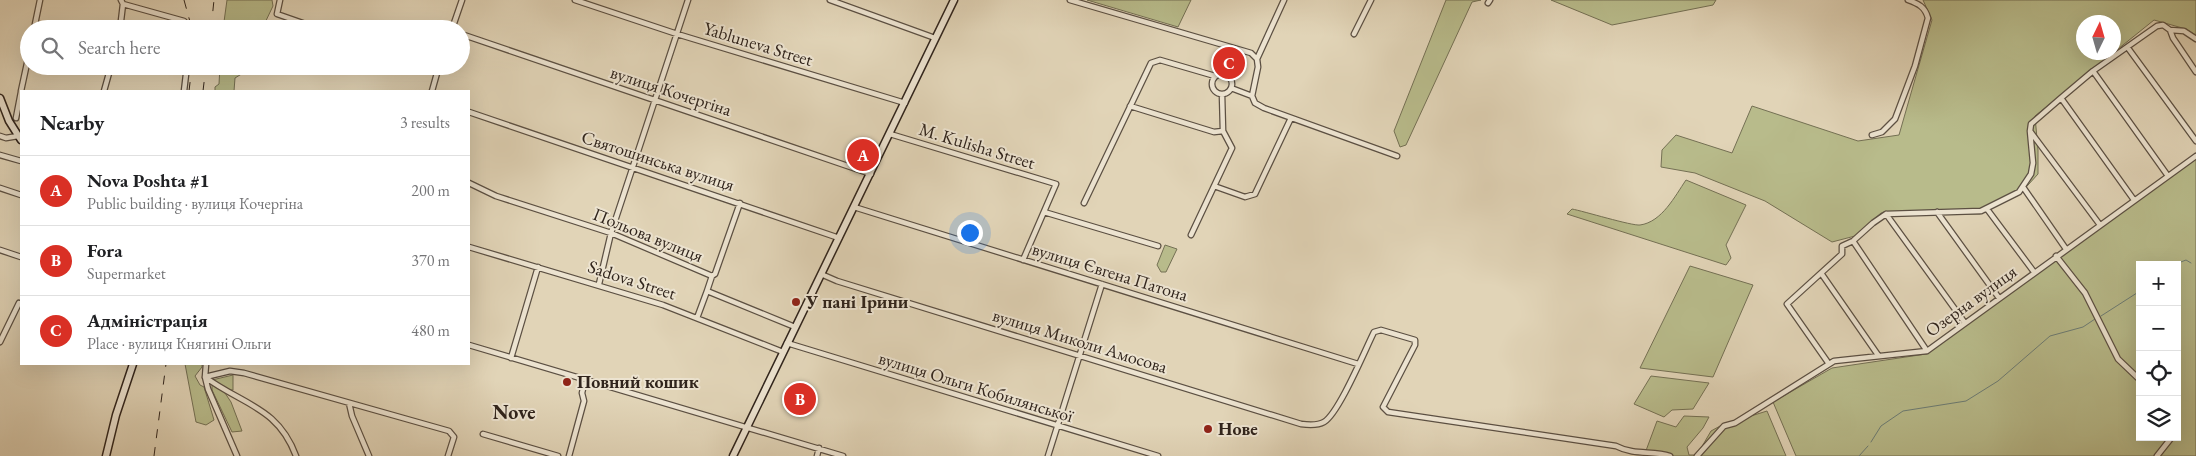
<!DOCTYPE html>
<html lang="en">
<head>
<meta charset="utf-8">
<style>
  body { margin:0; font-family:"EB Garamond",serif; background:#f6f6f6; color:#202124 }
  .controls { position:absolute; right:15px; bottom:15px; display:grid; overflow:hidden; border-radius:0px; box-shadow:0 5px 20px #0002 }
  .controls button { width:45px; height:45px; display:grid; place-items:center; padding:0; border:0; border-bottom:1px solid #e0e0e0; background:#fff; color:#202124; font:25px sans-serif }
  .compass { position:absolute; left:2076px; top:15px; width:45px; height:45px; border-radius:50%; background:#fff; box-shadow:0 5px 20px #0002; rotate:5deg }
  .you { position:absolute; left:969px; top:232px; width:18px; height:18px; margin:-12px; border:4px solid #fff; border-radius:50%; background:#1a73e8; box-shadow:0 0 0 8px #1a73e833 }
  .badge { display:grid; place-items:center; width:32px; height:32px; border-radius:50%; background:#d93025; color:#fff; font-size:16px; font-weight:700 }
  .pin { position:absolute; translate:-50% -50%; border:2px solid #fff; box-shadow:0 1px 5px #0006 }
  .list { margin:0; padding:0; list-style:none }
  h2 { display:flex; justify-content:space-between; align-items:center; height:65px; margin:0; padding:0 20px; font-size:21px }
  h2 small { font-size:16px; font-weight:400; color:#757577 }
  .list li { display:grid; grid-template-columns:32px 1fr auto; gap:15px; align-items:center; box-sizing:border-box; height:70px; padding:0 20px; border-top:1px solid #e0e0e0 }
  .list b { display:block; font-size:19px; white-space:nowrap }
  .list p { margin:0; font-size:16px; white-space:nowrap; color:#757577 }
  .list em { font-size:16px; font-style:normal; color:#757577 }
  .icon { flex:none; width:28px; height:28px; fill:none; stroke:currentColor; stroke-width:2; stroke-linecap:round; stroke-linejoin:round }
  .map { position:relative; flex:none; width:2196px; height:456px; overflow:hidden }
  .search { position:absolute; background:#fff; box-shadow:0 5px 20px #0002; left:20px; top:20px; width:450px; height:55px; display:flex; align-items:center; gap:12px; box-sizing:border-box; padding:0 18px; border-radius:28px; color:#757577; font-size:19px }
  .panel { position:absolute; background:#fff; box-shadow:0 5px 20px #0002; left:20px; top:90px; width:450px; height:275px; border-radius:0px }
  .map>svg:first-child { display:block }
  .green { fill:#b8bb8b; stroke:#747054; fill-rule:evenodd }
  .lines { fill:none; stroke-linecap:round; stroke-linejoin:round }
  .stream { stroke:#6c7d76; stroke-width:1 }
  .street-casing { stroke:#5c5043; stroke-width:7 }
  .secondary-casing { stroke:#30241c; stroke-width:9 }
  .street { stroke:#ece3d0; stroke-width:4.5 }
  .secondary { stroke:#ece3d0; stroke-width:6 }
  .rail { stroke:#30241c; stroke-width:1; stroke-dasharray:9 9; stroke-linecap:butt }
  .poi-dot { fill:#8f2418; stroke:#ece3d0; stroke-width:2 }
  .labels { text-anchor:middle; stroke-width:4; stroke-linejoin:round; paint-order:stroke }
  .street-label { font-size:18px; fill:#30241c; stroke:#ece3d0 }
  .poi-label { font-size:18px; font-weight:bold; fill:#30241c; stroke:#ece3d0; text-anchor:start }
  .quarter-label { font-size:20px; font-weight:bold; fill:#30241c; stroke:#ece3d0 }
</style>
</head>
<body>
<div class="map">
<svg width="2196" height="456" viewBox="0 0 2196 456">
  <rect width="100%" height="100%" fill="#e1d4b7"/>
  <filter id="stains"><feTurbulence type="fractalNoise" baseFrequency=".004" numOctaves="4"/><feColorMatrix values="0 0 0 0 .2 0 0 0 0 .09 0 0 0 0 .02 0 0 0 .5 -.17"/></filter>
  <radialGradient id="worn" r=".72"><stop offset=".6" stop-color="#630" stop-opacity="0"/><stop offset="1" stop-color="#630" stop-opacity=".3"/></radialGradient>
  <!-- green -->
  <path class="green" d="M227,0H272L273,6L262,29H223Z
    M1087,0H1191L1178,27Z
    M1446,0H1481L1472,2L1406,145L1400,147L1394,131Z
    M1551,0H1716L1713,5L1612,25Z
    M1923,0H2196V35L2186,29L2154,20L2035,116L2038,150V174L2019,195L1980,214L1881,213L1855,236L1832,242L1765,201L1695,173L1661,167L1662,150L1676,135L1732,153L1752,106L1858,141L1899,135L1932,20ZM2084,22H2114V52H2084Z
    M220,66H249L248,70L235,78L234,91H215V87L219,84Z
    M2196,159V456H1796L1773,402L1832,368L1926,354ZM2140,265H2177V437H2140Z
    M1686,180L1746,205L1726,245L1731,258L1726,265L1567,214L1572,209C1583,211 1632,226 1640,225C1662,222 1675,196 1686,180Z
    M1165,245L1177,249L1166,272H1161L1157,265Z
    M1690,266L1753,285L1713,377L1640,368Z
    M185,364H202V367L195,376L200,385L204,387L214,420L206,425L196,422Z
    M233,375V390H228L225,393L231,402L242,431L232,432L212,390V380Z
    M1651,376L1709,383L1693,409L1672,410L1664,417L1634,404Z
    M1767,411L1786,456H1644L1657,421L1676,427L1684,416L1709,417L1703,428L1687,447L1689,455H1697L1711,431L1722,425Z"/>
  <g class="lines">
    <!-- stream -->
    <path class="stream" d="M2173,265L2186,260L2191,263
      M2101,316L2140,291
      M1871,442L1881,426L1903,411L1966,401L1998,381L2050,336L2083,327L2095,319
      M1859,456L1868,446"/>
    <!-- street casing -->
    <g class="street-casing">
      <path id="street" d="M280,0L277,14L320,29
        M575,0L677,34L905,103
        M830,0L935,38
        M1070,0L1251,53L1257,59L1258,67L1252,96
        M1488,3L1490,0
        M123,4L184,21L191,29
        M34,29L40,0
        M120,29L123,4L121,0
        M452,29L462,0
        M2170,30L2173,38L2196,72
        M461,34L871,174
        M1354,34L1371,0
        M2128,48L2196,141
        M1257,59L1284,0
        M428,66L438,70
        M2093,71L2168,176
        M1212 84a10 10 0 1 1 20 0a10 10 0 1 1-20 0Z
        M1231,88L1252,96L1255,103L1264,108L1397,156
        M21,91L29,54
        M104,91L111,66
        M184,91L187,66
        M432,91L439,66
        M2061,98L2031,124L2030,131L2100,225
        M1130,106L1214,132L1223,131
        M469,112L839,238
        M16,118L21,92
        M890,134L1056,184L1023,260
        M1872,135L1882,132L1895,119L1915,66L1928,18C1925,7 1919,4 1908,0
        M0,136L6,138L18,136
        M0,155L21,161
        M469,183L496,196L611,233L712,276L707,291L795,327
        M1214,186L1245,197L1255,194L1291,118
        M2023,187L2066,249
        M0,188L21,195
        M2134,200L2061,98L2093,71L2157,26L2163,25L2170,30L2184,31L2196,39
        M1084,203L1151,63L1160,60L1215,76
        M854,207L1358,364
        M1987,209L2034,272
        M1044,212L1158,246
        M1937,212L1999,298
        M1886,214L1965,323
        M1191,235L1232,148L1223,131L1222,94
        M1853,241L1927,351
        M469,247L663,305L783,352
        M0,250L21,257
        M2056,256L2085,293L2118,359L2140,380
        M1821,273L1878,355
        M821,274L837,281L1301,424C1308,425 1317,426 1324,422C1339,413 1365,350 1374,332L1381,330L1415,340V345L1383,407L1388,412L1616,446C1635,456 1653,450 1670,456
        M712,276L715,274L740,203
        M599,284L611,233L688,0
        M697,318L707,291
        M0,342L19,303
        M787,343L1158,456
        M469,345L843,456
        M511,358L538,267
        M206,364L205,377L208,389L237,456
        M1829,364L1787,304L1842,254V246L1853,241L1873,223L1886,214L1981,211L2019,192L2031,174L2033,163L2030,131
        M205,377L230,371L244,373L449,431L454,437L448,456
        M205,377C243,405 278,407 296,456
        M349,403L352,416L369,456
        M483,434L558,456
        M569,456L584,401L582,393L585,380
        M817,456L819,448
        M1048,456L1102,284
        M1697,456L1724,426L1735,423L1834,361L1927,351L2196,156
        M2157,456L2172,437"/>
    </g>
    <!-- secondary casing -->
    <g class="secondary-casing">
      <path id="secondary" d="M0,98L9,121L21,140
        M106,456L116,415L133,364
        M733,456L954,0"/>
    </g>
    <!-- street -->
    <use href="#street" class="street"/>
    <!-- secondary -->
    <use href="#secondary" class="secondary"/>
    <!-- rail -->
    <path class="rail" d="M184,0L192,29
      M211,29L214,0
      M189,91L192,66
      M203,91L206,66
      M154,456L166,364"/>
  </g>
  <!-- markers -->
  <g class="poi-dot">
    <circle cx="796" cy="302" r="5"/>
    <circle cx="567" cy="382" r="5"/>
    <circle cx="1208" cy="429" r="5"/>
  </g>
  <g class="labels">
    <!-- street labels -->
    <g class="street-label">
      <text transform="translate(758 44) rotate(17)" y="6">Yabluneva Street</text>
      <text transform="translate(671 91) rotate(18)" y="6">вулиця Кочергіна</text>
      <text transform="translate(977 146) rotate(17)" y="6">M. Kulisha Street</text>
      <text transform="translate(658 161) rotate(18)" y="6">Святошинська вулиця</text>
      <text transform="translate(648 235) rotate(22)" y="6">Польова вулиця</text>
      <text transform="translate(1110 272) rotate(17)" y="6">вулиця Євгена Патона</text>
      <text transform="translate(632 280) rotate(18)" y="6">Sadova Street</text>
      <text transform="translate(1971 301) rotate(-36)" y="6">Озерна вулиця</text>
      <text transform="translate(1080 341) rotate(17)" y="6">вулиця Миколи Амосова</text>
      <text transform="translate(976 387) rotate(17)" y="6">вулиця Ольги Кобилянської</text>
    </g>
    <!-- poi labels -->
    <g class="poi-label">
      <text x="806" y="308">У пані Ірини</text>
      <text x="577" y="388">Повний кошик</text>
      <text x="1218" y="435">Нове</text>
    </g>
    <!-- quarter labels -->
    <g class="quarter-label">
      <text x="514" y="419">Nove</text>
    </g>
  </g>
  <rect width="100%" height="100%" filter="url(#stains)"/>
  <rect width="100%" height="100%" fill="url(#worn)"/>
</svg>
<div class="controls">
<button>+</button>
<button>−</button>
<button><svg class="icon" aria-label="locate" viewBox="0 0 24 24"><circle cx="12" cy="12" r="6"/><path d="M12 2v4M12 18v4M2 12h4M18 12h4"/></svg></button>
<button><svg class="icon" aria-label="layers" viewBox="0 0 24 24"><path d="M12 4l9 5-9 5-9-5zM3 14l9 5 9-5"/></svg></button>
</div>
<svg class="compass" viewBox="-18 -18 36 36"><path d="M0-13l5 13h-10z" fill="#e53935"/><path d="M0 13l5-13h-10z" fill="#757577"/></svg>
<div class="you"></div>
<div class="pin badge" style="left:863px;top:155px">A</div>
<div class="pin badge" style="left:800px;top:399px">B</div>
<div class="pin badge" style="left:1229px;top:63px">C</div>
<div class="search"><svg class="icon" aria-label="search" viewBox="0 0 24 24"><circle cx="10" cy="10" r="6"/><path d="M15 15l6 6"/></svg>Search here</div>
<section class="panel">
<h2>Nearby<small>3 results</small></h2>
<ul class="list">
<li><span class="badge">A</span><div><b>Nova Poshta #1</b><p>Public building · вулиця Кочергіна</p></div><em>200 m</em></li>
<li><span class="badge">B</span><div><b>Fora</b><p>Supermarket</p></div><em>370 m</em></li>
<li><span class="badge">C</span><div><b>Адміністрація</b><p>Place · вулиця Княгині Ольги</p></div><em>480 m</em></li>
</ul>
</section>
</div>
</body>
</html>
